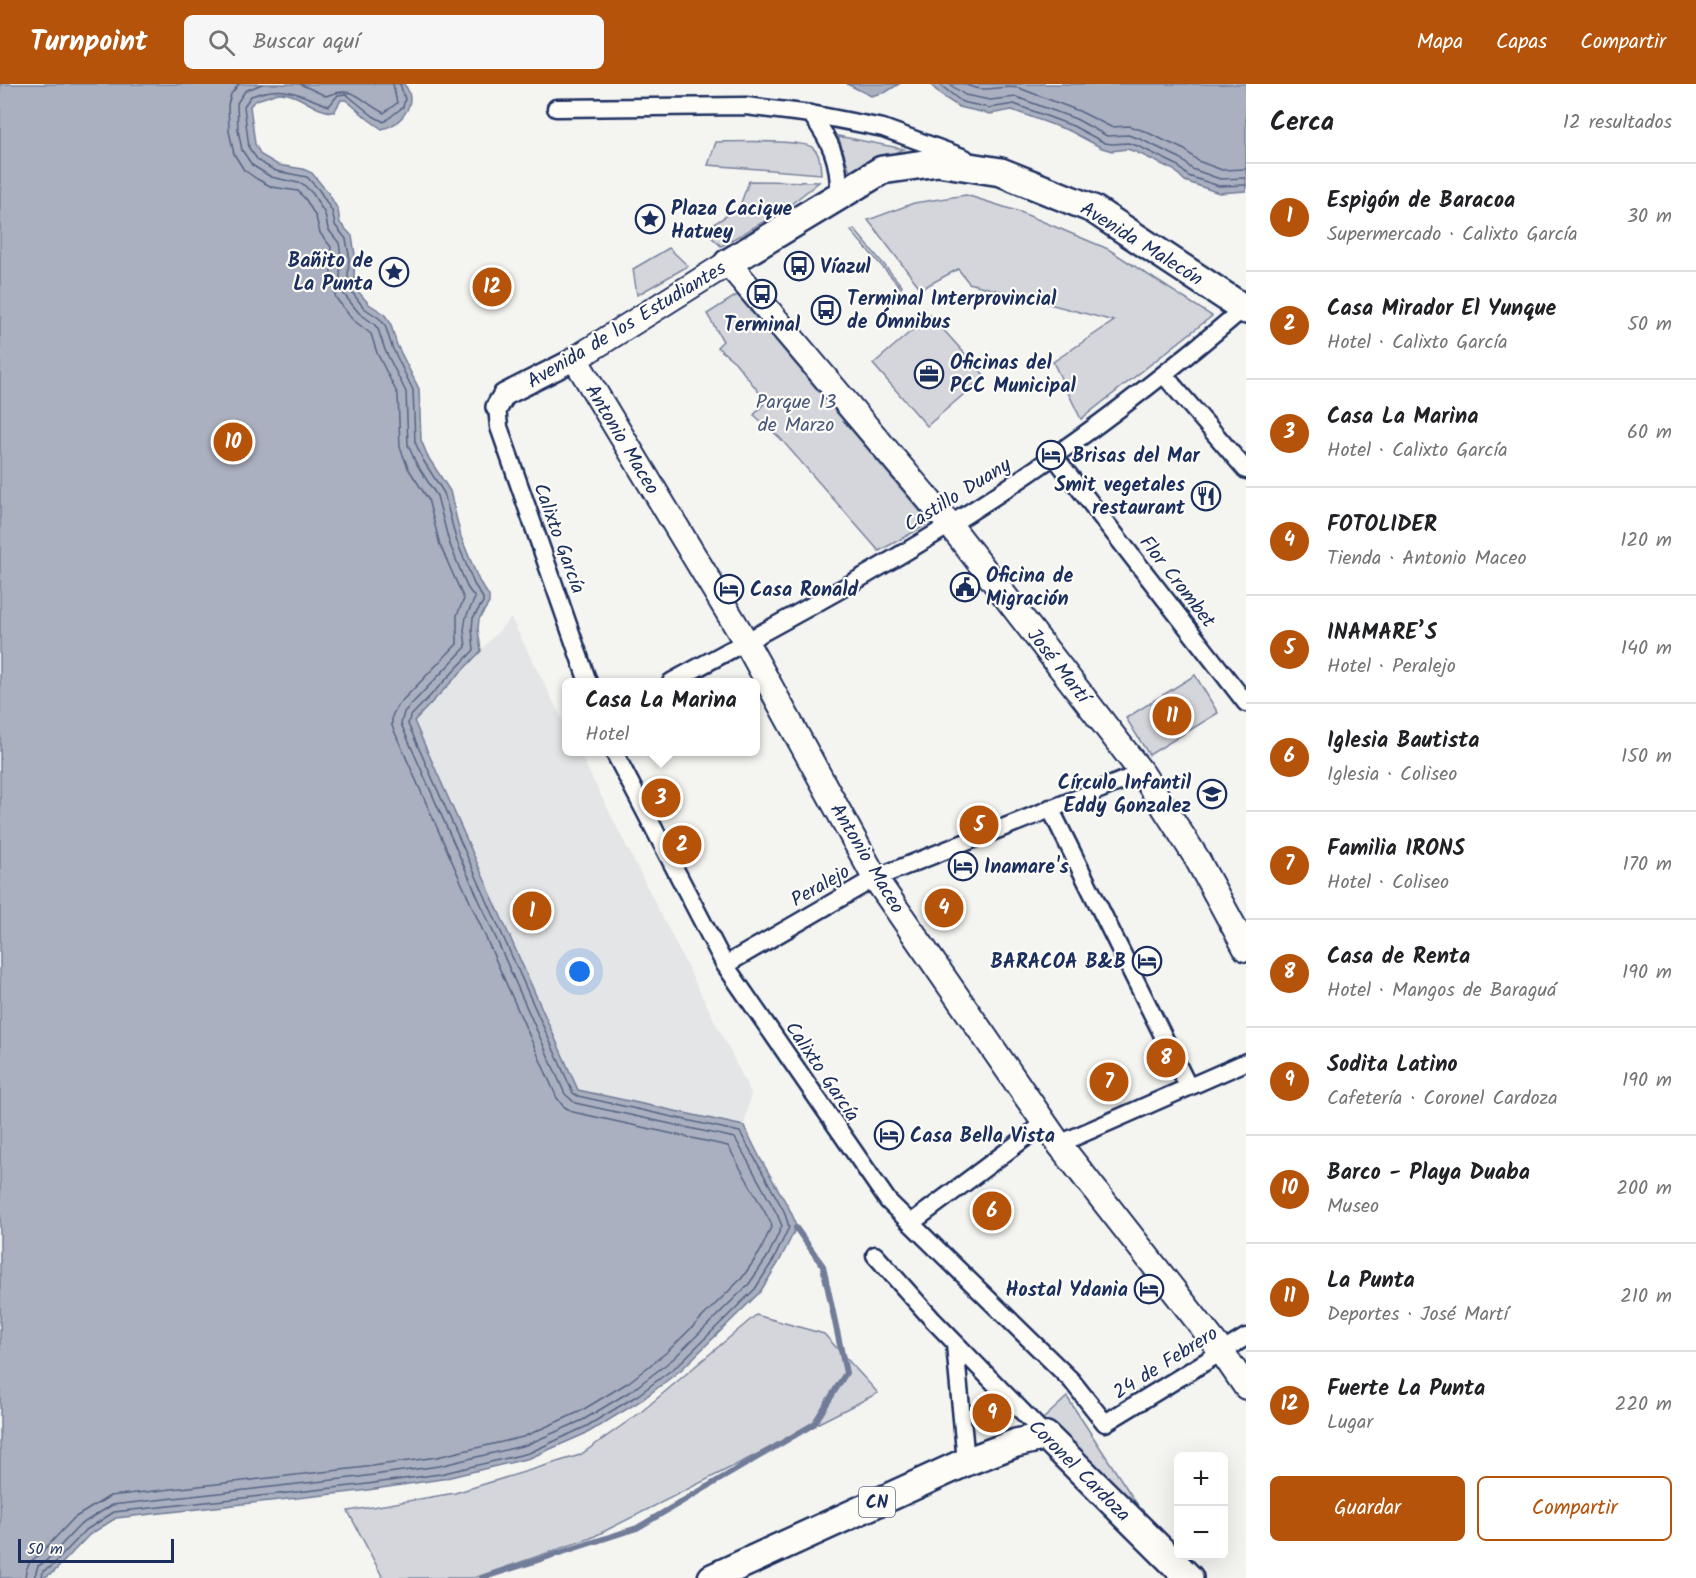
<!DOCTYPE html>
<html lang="es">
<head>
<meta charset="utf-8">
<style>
  body { margin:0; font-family:Kalam,sans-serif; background:#f6f6f6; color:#202124 }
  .controls { position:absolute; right:18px; bottom:18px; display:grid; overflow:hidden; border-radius:9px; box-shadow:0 6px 24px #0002 }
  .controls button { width:54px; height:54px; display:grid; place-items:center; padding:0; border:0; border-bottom:2px solid #e0e0e0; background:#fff; color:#202124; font:30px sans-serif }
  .scale { position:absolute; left:18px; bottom:15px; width:156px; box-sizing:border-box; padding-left:6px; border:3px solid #1b2f5e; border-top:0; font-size:16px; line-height:21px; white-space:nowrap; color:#1b2f5e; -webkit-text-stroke:4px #fdfcf7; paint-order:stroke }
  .you { position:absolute; left:580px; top:888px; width:21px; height:21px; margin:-15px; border:4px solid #fff; border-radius:50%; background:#1a73e8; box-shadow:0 0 0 9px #1a73e833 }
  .badge { display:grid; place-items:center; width:39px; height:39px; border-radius:50%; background:#b45309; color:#fff; font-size:20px; font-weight:700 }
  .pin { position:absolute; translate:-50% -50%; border:3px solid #fff; box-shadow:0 2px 6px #0006 }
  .popup { position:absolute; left:562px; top:594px; width:198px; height:78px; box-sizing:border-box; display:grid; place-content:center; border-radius:9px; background:#fff; filter:drop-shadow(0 2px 4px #0005); font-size:20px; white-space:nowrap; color:#757577 }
  .popup b { font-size:22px; color:#202124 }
  .popup::after { content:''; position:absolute; left:50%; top:100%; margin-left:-12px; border:12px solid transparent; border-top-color:#fff }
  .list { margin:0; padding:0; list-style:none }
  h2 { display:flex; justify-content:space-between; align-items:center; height:78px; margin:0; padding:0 24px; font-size:26px }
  h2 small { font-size:20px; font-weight:400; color:#757577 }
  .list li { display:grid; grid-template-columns:39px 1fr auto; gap:18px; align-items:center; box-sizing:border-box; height:108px; padding:0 24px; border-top:2px solid #e0e0e0 }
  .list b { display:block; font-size:22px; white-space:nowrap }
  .list p { margin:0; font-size:20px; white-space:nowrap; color:#757577 }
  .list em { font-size:20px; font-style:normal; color:#757577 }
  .actions { display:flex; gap:12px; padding:18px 24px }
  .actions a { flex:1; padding:14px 0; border:2px solid #b45309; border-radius:9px; text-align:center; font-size:21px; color:#b45309 }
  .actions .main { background:#b45309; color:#fff }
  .icon { flex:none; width:33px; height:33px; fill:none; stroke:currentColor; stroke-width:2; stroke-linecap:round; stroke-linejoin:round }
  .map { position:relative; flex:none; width:1246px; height:1494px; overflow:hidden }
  header { display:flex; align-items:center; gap:36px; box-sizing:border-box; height:84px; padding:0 30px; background:#b45309; color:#fff }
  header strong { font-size:28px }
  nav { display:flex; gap:33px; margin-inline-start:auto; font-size:21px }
  .search { width:420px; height:54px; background:#f6f6f6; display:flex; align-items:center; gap:15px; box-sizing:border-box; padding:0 21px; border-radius:9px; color:#757577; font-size:22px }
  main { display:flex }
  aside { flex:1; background:#fff }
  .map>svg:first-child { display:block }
  .built { fill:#e4e5e6 }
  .green { fill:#d4d6db; stroke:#78829c; stroke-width:1.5 }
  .water { fill:#aab0bf; stroke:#717c98; stroke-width:1.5 }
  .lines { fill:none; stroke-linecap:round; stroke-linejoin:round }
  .shore { stroke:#546385; stroke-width:1.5 }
  .stream { stroke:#717c98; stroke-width:6 }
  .minor-casing { stroke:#1b2f5e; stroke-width:21 }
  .tertiary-casing { stroke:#1b2f5e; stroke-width:26 }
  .secondary-casing { stroke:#1b2f5e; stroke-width:28 }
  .primary-casing { stroke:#1b2f5e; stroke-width:32 }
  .minor { stroke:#fdfcf7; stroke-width:16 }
  .tertiary { stroke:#fdfcf7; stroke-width:21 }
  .secondary { stroke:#fdfcf7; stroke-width:24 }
  .primary { stroke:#fdfcf7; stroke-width:27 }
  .labels { text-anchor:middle; stroke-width:4.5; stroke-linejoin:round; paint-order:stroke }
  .shield { fill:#fdfcf7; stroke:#5f6c8c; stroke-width:1.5 }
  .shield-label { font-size:18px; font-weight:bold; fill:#1b2f5e }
  .poi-label { font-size:20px; font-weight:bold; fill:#1b2f5e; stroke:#fdfcf7; text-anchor:start }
  .street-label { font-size:20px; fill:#1b2f5e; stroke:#fdfcf7 }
  .park-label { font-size:20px; fill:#49597d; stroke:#fdfcf7 }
</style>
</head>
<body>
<header>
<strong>Turnpoint</strong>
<div class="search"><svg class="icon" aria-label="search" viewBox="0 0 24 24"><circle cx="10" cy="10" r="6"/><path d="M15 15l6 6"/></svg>Buscar aquí</div>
<nav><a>Mapa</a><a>Capas</a><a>Compartir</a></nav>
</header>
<main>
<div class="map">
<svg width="1246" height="1494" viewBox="0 0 1246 1494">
  <rect width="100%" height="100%" fill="#f4f4f1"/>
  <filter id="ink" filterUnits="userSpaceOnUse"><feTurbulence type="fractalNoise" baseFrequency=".0167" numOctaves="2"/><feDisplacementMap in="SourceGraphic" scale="12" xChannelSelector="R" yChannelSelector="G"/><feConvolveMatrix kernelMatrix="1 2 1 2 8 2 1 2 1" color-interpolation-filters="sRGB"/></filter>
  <g filter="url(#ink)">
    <!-- built -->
    <path class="built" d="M511,534L566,643V668H579L751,1009L744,1042L578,1006L414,637Z"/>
    <!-- green -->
    <path class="green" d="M838,52L904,65L850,88Z
      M716,58C733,58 804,55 813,64C821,71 820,80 821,90L708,81Z
      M749,97L819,98L781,128L721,162L704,146L739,124Z
      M966,111L1020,128L1108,165L1212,232L1081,335L1053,278L1114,237L969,199L958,185L921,205L868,136L914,119Z
      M854,145L902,202L901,204L851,147Z
      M669,164L688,182L637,211L633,185Z
      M737,211L930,439L879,467L780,354L754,331L766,317L735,278L717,263L723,257L707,230Z
      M930,231L985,292L927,342L873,280Z
      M1195,591L1218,629L1149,671L1126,634Z
      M756,1231L824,1250L878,1309L591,1454L474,1494H383L348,1427L455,1409L580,1371L641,1328Z
      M1067,1313L1152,1443L1043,1335Z"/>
    <!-- water -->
    <path class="water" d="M0,0H404C419,18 402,41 382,45L369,36L346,16H341L334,28C314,28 300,9 280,9C276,9 270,12 266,13C259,15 254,16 250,22L255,60L261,71L278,81L303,85L312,89L329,110L338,126L340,139L352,152L355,171L354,192L356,205L369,220L384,230L390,238L397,261L419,305L421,356L428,373L450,407L461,453L479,497L489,512V519L479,535L478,545L481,567L414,637L578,1006L744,1042L761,1076L789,1124L794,1135L796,1144L779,1178L760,1208L682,1285L642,1316L589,1348L530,1374L442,1395L361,1407L116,1434L89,1451L54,1488L43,1494H0Z
      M847,0H899L886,8L871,12Z
      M930,0H1246V107L1219,109L1185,97L1174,86L1136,68L1127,65L1112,67L1102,64L1070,47L1012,26L990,30L959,23L942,12Z"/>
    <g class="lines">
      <!-- shore -->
      <path class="shore" d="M300,0L326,12C356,0 359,17 384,29L397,19L393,0
        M939,0L962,18L990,24L1014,20L1073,42L1105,59L1112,60L1128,59L1138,62L1177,81L1188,92L1219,102L1246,101
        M949,0L965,11L990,16L1016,13L1076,35L1107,52L1128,51L1140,55L1180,74L1192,85L1220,95L1246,94
        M965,0C986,11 999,0 1019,4L1079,27L1111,43L1129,42L1144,47L1185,66L1198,77L1222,86L1246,85
        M25,1494L26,1486L30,1478L40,1470L74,1434L110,1412L358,1384L437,1373L523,1353L579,1328L629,1298L667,1268L742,1194L760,1168L772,1141L728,1062L573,1028L563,1022L557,1014L392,642V632L397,622L457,560V531L464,515L440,461L428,415L408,384L400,363L398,311L377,269L371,250L352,235L336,214L331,195V163L320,149L316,133L306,116L298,107L272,103L257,95L244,86L234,70L229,47L228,21L231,10L239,0
        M34,1494L38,1482L46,1477L80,1441L112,1421L359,1393L439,1382L526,1361L583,1336L634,1305L673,1275L749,1200L768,1172L782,1142L777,1130L735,1054L575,1019L565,1010L401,640L404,628L466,563L464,546L466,533L475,514L467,503L449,458L437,412L416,379L408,361L406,308L385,266L378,245L374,240L359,229L343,209L340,194L341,172L339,159L328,145L325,130L313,110L303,100L271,93L252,81L242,66L238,46L237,19L245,7L262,0
        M42,1494L43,1487L51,1483L86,1446L114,1428L360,1401L440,1390L529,1369L587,1342L638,1311L678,1281L755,1205L774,1175L789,1143L784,1127L740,1048L578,1012L573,1009L408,640L410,633L474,566L472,545L473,534L483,518V514L474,500L456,455L444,409L423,376L415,358L413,306L392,263L385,241L379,234L364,224L351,207L348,193L349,171L346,155L335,141L332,127L319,106L307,93L276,87L265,81L257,75L249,64L244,22L251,12C288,0 296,10 329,22L338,11L346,10L373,32L384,38L403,23L405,15L400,0"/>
      <!-- stream -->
      <path class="stream" d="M482,1494L637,1444L814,1340L846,1289L823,1182L796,1144"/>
      <!-- minor casing -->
      <g class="minor-casing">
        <path id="minor" d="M556,24L746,22L811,30L883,44L965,74
          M811,30C831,58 840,76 839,112
          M1164,291L1246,386
          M497,323L499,343L588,598
          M1054,372L1246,619
          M671,598C800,529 934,457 1054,372C1120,326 1183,276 1244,224
          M614,668L725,881L888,1117L1071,1296L1105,1339L1246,1253
          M1050,724L1188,1002
          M725,881L875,794L1142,689
          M1059,1060L1246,978
          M911,1139L1045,1039
          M875,1171L932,1235L1046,1352
          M955,1260L966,1378"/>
      </g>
      <!-- tertiary casing -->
      <g class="tertiary-casing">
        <path id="tertiary" d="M497,323L504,311L575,275"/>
      </g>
      <!-- secondary casing -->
      <g class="secondary-casing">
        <path id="secondary" d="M1246,865L1196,773L1142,689L950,441L728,179L575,275L746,558L875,794L1059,1060L1222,1268L1246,1303"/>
      </g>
      <!-- primary casing -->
      <g class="primary-casing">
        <path id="primary" d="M728,179L882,86L938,78L1001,88L1093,125L1246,226
          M712,1494L966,1378L1016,1359L1046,1352L1189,1494"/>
      </g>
      <!-- minor -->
      <use href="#minor" class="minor"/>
      <!-- tertiary -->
      <use href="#tertiary" class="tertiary"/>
      <!-- secondary -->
      <use href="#secondary" class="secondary"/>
      <!-- primary -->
      <use href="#primary" class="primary"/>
    </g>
  </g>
  <!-- icons -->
  <defs>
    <g id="sight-ring" transform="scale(1.5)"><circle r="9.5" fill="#fdfcf7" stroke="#1b2f5e" stroke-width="1.5"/><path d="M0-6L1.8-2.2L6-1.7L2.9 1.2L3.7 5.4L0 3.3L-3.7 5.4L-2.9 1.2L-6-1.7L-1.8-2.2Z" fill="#1b2f5e"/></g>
    <g id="bus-ring" transform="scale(1.5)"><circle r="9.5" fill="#fdfcf7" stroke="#1b2f5e" stroke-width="1.5"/><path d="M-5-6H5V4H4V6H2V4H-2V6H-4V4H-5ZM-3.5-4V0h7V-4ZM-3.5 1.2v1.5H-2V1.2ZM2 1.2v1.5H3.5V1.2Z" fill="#1b2f5e"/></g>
    <g id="office-ring" transform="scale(1.5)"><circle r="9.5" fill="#fdfcf7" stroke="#1b2f5e" stroke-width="1.5"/><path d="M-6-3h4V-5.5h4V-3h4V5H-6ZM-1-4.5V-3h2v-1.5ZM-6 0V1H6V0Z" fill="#1b2f5e"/></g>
    <g id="hotel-ring" transform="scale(1.5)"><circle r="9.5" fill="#fdfcf7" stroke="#1b2f5e" stroke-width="1.5"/><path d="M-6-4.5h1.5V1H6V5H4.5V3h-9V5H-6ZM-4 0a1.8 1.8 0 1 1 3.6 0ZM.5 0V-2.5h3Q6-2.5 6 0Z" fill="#1b2f5e"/></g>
    <g id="restaurant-ring" transform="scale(1.5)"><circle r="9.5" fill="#fdfcf7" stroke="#1b2f5e" stroke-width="1.5"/><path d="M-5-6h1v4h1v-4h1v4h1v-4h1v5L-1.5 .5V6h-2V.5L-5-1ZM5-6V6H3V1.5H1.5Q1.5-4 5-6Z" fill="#1b2f5e"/></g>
    <g id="civic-ring" transform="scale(1.5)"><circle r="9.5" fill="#fdfcf7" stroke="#1b2f5e" stroke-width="1.5"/><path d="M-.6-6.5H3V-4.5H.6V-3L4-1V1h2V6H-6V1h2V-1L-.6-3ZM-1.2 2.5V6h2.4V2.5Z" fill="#1b2f5e"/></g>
    <g id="school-ring" transform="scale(1.5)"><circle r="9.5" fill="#fdfcf7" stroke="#1b2f5e" stroke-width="1.5"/><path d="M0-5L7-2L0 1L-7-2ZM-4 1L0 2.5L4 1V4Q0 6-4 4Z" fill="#1b2f5e"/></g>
  </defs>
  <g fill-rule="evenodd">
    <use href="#sight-ring" x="650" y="135"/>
    <use href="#bus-ring" x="799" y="182"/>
    <use href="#sight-ring" x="394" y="188"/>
    <use href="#bus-ring" x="762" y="210"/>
    <use href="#bus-ring" x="826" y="226"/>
    <use href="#office-ring" x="929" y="290"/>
    <use href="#hotel-ring" x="1051" y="371"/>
    <use href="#restaurant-ring" x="1206" y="412"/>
    <use href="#civic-ring" x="965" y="503"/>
    <use href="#hotel-ring" x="729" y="505"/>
    <use href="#school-ring" x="1212" y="710"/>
    <use href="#hotel-ring" x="963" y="782"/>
    <use href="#hotel-ring" x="1147" y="877"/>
    <use href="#hotel-ring" x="889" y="1051"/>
    <use href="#hotel-ring" x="1149" y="1205"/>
  </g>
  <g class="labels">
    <!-- shield labels -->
    <rect class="shield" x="859" y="1403" width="36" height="30" rx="4.5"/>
    <g class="shield-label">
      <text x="877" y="1424">CN</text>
    </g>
    <!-- poi labels -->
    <g class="poi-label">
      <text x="671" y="131">Plaza Cacique<tspan x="671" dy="23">Hatuey</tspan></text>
      <text x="373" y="183" text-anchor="end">Bañito de<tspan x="373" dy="23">La Punta</tspan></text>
      <text x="820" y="189">Víazul</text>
      <text x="847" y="221">Terminal Interprovincial<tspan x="847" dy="23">de Ómnibus</tspan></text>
      <text x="762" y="247" text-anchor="middle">Terminal</text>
      <text x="950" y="285">Oficinas del<tspan x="950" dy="23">PCC Municipal</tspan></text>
      <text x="1072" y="378">Brisas del Mar</text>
      <text x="1185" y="407" text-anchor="end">Smit vegetales<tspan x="1185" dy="23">restaurant</tspan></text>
      <text x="986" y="498">Oficina de<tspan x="986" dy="23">Migración</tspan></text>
      <text x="750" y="512">Casa Ronald</text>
      <text x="1191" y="705" text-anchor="end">Círculo Infantil<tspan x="1191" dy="23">Eddy Gonzalez</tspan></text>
      <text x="984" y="789">Inamare's</text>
      <text x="1126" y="884" text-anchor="end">BARACOA B&amp;B</text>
      <text x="910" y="1058">Casa Bella Vista</text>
      <text x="1128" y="1212" text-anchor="end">Hostal Ydania</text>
    </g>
    <!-- street labels -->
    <g class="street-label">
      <text transform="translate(1142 159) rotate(32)" y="7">Avenida Malecón</text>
      <text transform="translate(626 240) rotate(-31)" y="7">Avenida de los Estudiantes</text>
      <text transform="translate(623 355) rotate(59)" y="7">Antonio Maceo</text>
      <text transform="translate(957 410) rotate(-32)" y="7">Castillo Duany</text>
      <text transform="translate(560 454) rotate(70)" y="7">Calixto García</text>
      <text transform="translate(1178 497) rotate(52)" y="7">Flor Crombet</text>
      <text transform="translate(1059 581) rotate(52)" y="7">José Martí</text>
      <text transform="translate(868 774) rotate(59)" y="7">Antonio Maceo</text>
      <text transform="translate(820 801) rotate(-30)" y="7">Peralejo</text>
      <text transform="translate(823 987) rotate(56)" y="7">Calixto García</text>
      <text transform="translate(1165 1278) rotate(-32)" y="7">24 de Febrero</text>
      <text transform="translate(1080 1386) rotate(45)" y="7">Coronel Cardoza</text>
    </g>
    <!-- park labels -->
    <g class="park-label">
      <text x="796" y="324">Parque 13<tspan x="796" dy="23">de Marzo</tspan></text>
    </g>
  </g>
</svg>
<div class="controls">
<button>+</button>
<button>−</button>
</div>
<div class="scale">50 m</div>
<div class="you"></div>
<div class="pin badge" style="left:532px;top:827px">1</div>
<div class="pin badge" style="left:682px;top:761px">2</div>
<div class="pin badge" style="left:661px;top:714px">3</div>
<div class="popup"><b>Casa La Marina</b>Hotel</div>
<div class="pin badge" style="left:944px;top:824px">4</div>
<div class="pin badge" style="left:979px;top:741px">5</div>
<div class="pin badge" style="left:992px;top:1127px">6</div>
<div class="pin badge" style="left:1109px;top:998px">7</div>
<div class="pin badge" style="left:1166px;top:974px">8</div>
<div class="pin badge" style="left:992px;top:1329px">9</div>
<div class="pin badge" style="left:233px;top:358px">10</div>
<div class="pin badge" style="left:1172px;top:632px">11</div>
<div class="pin badge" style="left:492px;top:203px">12</div>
</div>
<aside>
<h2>Cerca<small>12 resultados</small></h2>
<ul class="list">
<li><span class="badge">1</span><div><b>Espigón de Baracoa</b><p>Supermercado · Calixto García</p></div><em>30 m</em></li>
<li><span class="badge">2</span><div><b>Casa Mirador El Yunque</b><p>Hotel · Calixto García</p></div><em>50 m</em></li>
<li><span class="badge">3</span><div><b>Casa La Marina</b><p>Hotel · Calixto García</p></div><em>60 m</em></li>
<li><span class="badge">4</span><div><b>FOTOLIDER</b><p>Tienda · Antonio Maceo</p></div><em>120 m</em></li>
<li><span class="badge">5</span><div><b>INAMARE’S</b><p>Hotel · Peralejo</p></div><em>140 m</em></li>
<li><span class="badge">6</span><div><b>Iglesia Bautista</b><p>Iglesia · Coliseo</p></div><em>150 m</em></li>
<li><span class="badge">7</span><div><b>Familia IRONS</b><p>Hotel · Coliseo</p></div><em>170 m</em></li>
<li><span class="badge">8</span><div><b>Casa de Renta</b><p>Hotel · Mangos de Baraguá</p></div><em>190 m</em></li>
<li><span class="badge">9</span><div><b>Sodita Latino</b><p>Cafetería · Coronel Cardoza</p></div><em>190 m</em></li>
<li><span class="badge">10</span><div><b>Barco - Playa Duaba</b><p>Museo</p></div><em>200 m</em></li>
<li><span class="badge">11</span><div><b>La Punta</b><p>Deportes · José Martí</p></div><em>210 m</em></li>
<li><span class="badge">12</span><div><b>Fuerte La Punta</b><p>Lugar</p></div><em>220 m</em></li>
</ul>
<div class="actions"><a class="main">Guardar</a><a>Compartir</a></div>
</aside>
</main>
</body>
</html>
